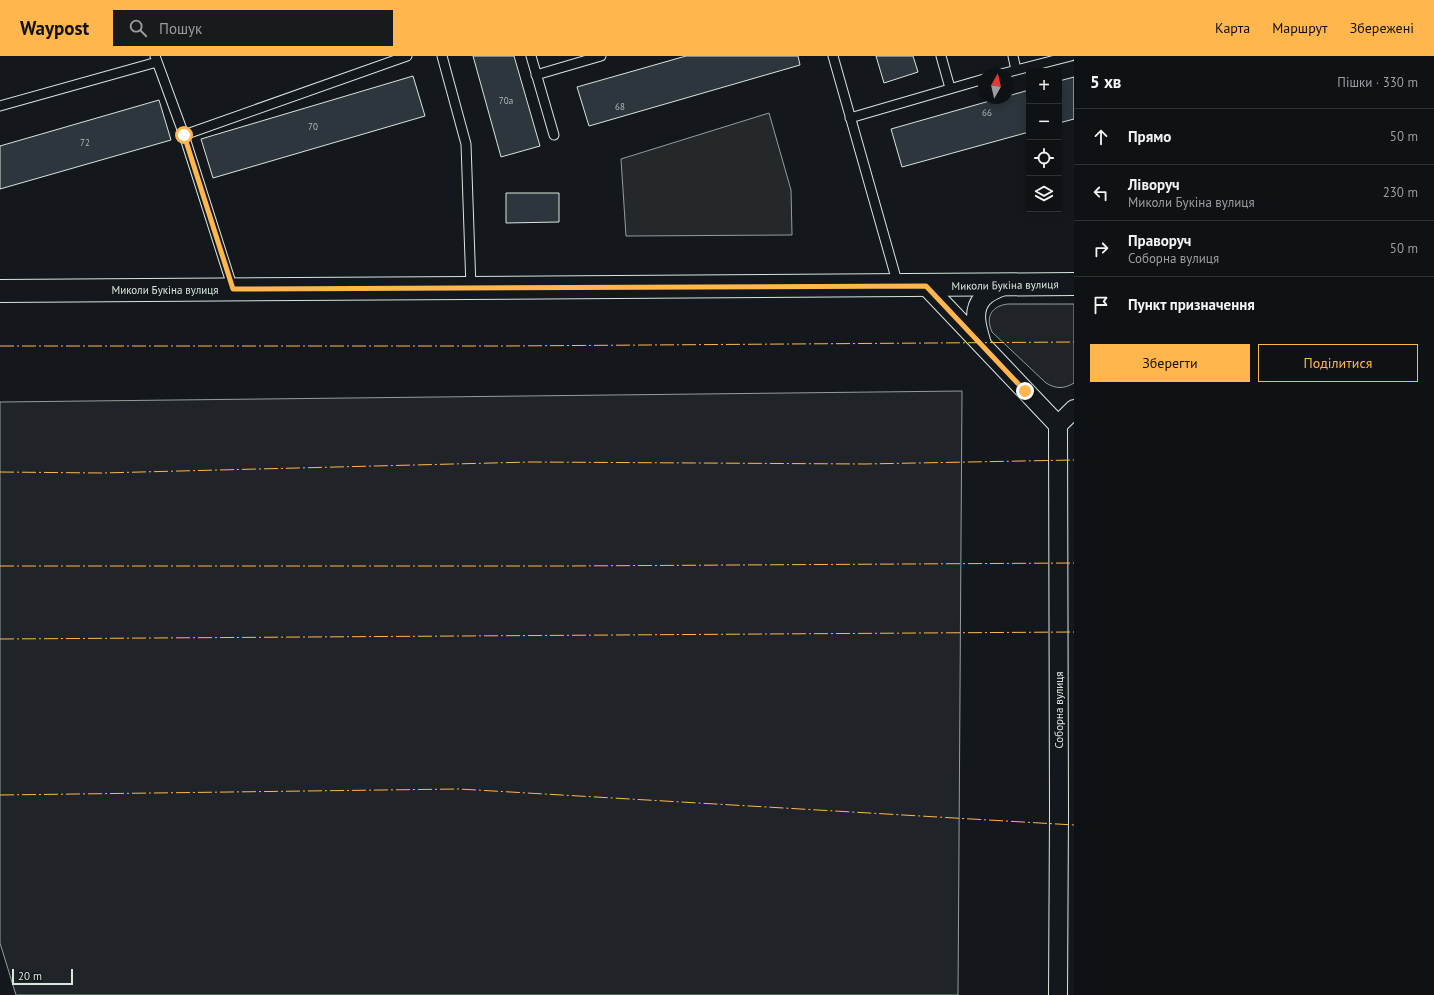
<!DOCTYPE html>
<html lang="uk">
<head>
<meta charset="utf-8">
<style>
  body { margin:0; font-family:"PT Sans",sans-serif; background:#181b1e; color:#f1f3f6 }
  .controls { position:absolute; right:12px; top:12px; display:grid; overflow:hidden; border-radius:0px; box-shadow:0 2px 10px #0003 }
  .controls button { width:36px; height:36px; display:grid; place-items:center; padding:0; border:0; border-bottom:1px solid #2f3234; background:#0f1215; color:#f1f3f6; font:20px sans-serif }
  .compass { position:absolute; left:978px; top:12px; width:36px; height:36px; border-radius:50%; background:#0f1215; box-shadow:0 2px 10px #0003; rotate:8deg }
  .scale { position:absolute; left:12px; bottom:10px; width:61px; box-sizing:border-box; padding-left:4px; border:2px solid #d8e6dc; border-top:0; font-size:11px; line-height:14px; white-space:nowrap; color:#d8e6dc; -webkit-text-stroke:3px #14181c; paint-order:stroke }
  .stop { position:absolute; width:12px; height:12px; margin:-9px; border:3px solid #ffb74d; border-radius:50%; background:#fff }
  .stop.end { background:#ffb74d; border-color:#fff; box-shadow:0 1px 4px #0008 }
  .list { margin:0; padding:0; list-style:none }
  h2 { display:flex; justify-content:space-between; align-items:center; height:52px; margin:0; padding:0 16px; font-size:17px }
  h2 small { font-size:13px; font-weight:400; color:#9b9ea0 }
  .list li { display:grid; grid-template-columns:26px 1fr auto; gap:12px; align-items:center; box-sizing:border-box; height:56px; padding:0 16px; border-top:1px solid #2f3234 }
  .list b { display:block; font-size:15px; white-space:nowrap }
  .list p { margin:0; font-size:13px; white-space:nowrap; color:#9b9ea0 }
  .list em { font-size:13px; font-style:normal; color:#9b9ea0 }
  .actions { display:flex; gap:8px; padding:12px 16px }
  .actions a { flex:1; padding:9px 0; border:1px solid #ffb74d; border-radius:0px; text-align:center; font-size:14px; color:#ffb74d }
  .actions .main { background:#ffb74d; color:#111 }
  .icon { flex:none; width:22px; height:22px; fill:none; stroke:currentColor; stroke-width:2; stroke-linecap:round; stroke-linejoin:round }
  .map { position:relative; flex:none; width:1074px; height:939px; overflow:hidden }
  header { display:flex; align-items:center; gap:24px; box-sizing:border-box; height:56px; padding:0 20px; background:#ffb74d; color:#111 }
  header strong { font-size:19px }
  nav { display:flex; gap:22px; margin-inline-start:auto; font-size:14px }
  .search { width:280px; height:36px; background:#181b1e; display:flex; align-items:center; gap:10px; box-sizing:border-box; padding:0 14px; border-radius:0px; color:#9b9ea0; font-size:15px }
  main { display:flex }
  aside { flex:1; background:#0f1215 }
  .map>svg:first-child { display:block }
  .green { fill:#202428; stroke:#939e99 }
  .parking { fill:#24282b; stroke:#939e99 }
  .building { fill:#2c363c; stroke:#d8e6dc }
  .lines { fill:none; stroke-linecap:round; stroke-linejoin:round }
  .lane-casing { stroke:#d8e6dc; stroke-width:11 }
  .street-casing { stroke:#d8e6dc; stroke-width:20 }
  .secondary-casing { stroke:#d8e6dc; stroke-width:24 }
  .lane { stroke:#14181c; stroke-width:9 }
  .street { stroke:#14181c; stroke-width:18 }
  .secondary { stroke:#14181c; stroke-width:22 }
  .power { stroke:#ffb74d; stroke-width:1; stroke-dasharray:14 3 2 3; stroke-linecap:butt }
  .route { stroke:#ffb74d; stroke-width:5 }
  .labels { text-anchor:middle; stroke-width:3; stroke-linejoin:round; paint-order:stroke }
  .number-label { font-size:9px; fill:#adbab4 }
  .street-label { font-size:11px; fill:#d8e6dc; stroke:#14181c }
</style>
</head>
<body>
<header>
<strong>Waypost</strong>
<div class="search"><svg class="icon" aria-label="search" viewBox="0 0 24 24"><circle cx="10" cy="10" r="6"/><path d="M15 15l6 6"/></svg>Пошук</div>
<nav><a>Карта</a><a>Маршрут</a><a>Збережені</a></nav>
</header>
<main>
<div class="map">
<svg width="1074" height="939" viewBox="0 0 1074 939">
  <rect width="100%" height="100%" fill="#14181c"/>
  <!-- green -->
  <path class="green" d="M1008,248H1074V327C1064,333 1056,333 1046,327L992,276C985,260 992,250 1008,248Z
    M962,335L958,939H16L0,887V346Z"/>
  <!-- parking -->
  <path class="parking" d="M769,57L791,134L792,179L626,180L621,103Z"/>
  <!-- building -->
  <path class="building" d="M473,0H514L540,90L501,101Z
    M686,0H798L800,9L589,70L577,31Z
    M876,0H913L918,16L884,27Z
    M413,20L425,60L213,122L201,83Z
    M1074,21V63L1059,67V25Z
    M1029,34V76L902,111L891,73L1000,42H1008V40Z
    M159,44L171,84L0,133V90Z
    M506,137H559V166L506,167Z"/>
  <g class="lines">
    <!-- lane casing -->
    <g class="lane-casing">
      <path id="lane" d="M155,0L184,79L233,233
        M442,0L466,88L471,232
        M531,0L554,79
        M833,0L898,229
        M941,0L950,32
        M1013,0L1016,14
        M1001,18L1071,0
        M536,19L601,0
        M0,50L157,6
        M850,62L984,23
        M184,79L407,0"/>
    </g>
    <!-- street casing -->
    <g class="street-casing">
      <path id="street" d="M926,230L1058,369L1059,757L1058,939
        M982,288C978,274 971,256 982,243C987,236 998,232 1006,229
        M1058,369L1074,353"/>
    </g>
    <!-- secondary casing -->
    <g class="secondary-casing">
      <path id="secondary" d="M0,235L1074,228"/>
    </g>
    <!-- lane -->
    <use href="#lane" class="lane"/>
    <!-- street -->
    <use href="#street" class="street"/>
    <!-- secondary -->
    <use href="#secondary" class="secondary"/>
    <!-- power -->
    <path class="power" d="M0,290H505L1074,286
      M0,416L102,417L531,406L864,408L1074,404
      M0,510H567L1074,507
      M0,583L1074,576
      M0,739L459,733L1074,769"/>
  </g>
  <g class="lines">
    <!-- route -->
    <path class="route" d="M184,79L233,233L926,230L1025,335"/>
  </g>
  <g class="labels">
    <!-- number labels -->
    <g class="number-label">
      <text x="506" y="48">70а</text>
      <text x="620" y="54">68</text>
      <text x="987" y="60">66</text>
      <text x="313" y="74">70</text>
      <text x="85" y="90">72</text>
    </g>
    <!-- street labels -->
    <g class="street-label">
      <text transform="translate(1005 229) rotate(-1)" y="4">Миколи Букіна вулиця</text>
      <text x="165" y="238">Миколи Букіна вулиця</text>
      <text transform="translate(1059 654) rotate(-90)" y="4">Соборна вулиця</text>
    </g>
  </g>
</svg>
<div class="controls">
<button>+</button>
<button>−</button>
<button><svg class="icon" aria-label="locate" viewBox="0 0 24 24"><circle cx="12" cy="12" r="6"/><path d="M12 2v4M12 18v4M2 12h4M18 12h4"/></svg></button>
<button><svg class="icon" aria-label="layers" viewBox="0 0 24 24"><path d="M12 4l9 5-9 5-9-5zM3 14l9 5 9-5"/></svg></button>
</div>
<svg class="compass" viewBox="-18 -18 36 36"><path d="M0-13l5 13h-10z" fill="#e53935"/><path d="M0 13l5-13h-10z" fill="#9b9ea0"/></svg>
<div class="scale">20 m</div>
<div class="stop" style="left:184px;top:79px"></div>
<div class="stop end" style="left:1025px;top:335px"></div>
</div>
<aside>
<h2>5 хв<small>Пішки · 330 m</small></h2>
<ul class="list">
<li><svg class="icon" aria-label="ahead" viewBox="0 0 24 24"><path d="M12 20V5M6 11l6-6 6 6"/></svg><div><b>Прямо</b></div><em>50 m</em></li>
<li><svg class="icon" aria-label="left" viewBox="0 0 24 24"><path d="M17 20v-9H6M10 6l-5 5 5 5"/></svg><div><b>Ліворуч</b><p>Миколи Букіна вулиця</p></div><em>230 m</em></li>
<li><svg class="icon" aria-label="right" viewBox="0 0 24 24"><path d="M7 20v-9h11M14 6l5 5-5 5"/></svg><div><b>Праворуч</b><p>Соборна вулиця</p></div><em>50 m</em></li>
<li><svg class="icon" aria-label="arrive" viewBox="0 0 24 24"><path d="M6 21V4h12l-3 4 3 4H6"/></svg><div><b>Пункт призначення</b></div></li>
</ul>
<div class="actions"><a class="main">Зберегти</a><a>Поділитися</a></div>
</aside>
</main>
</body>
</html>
